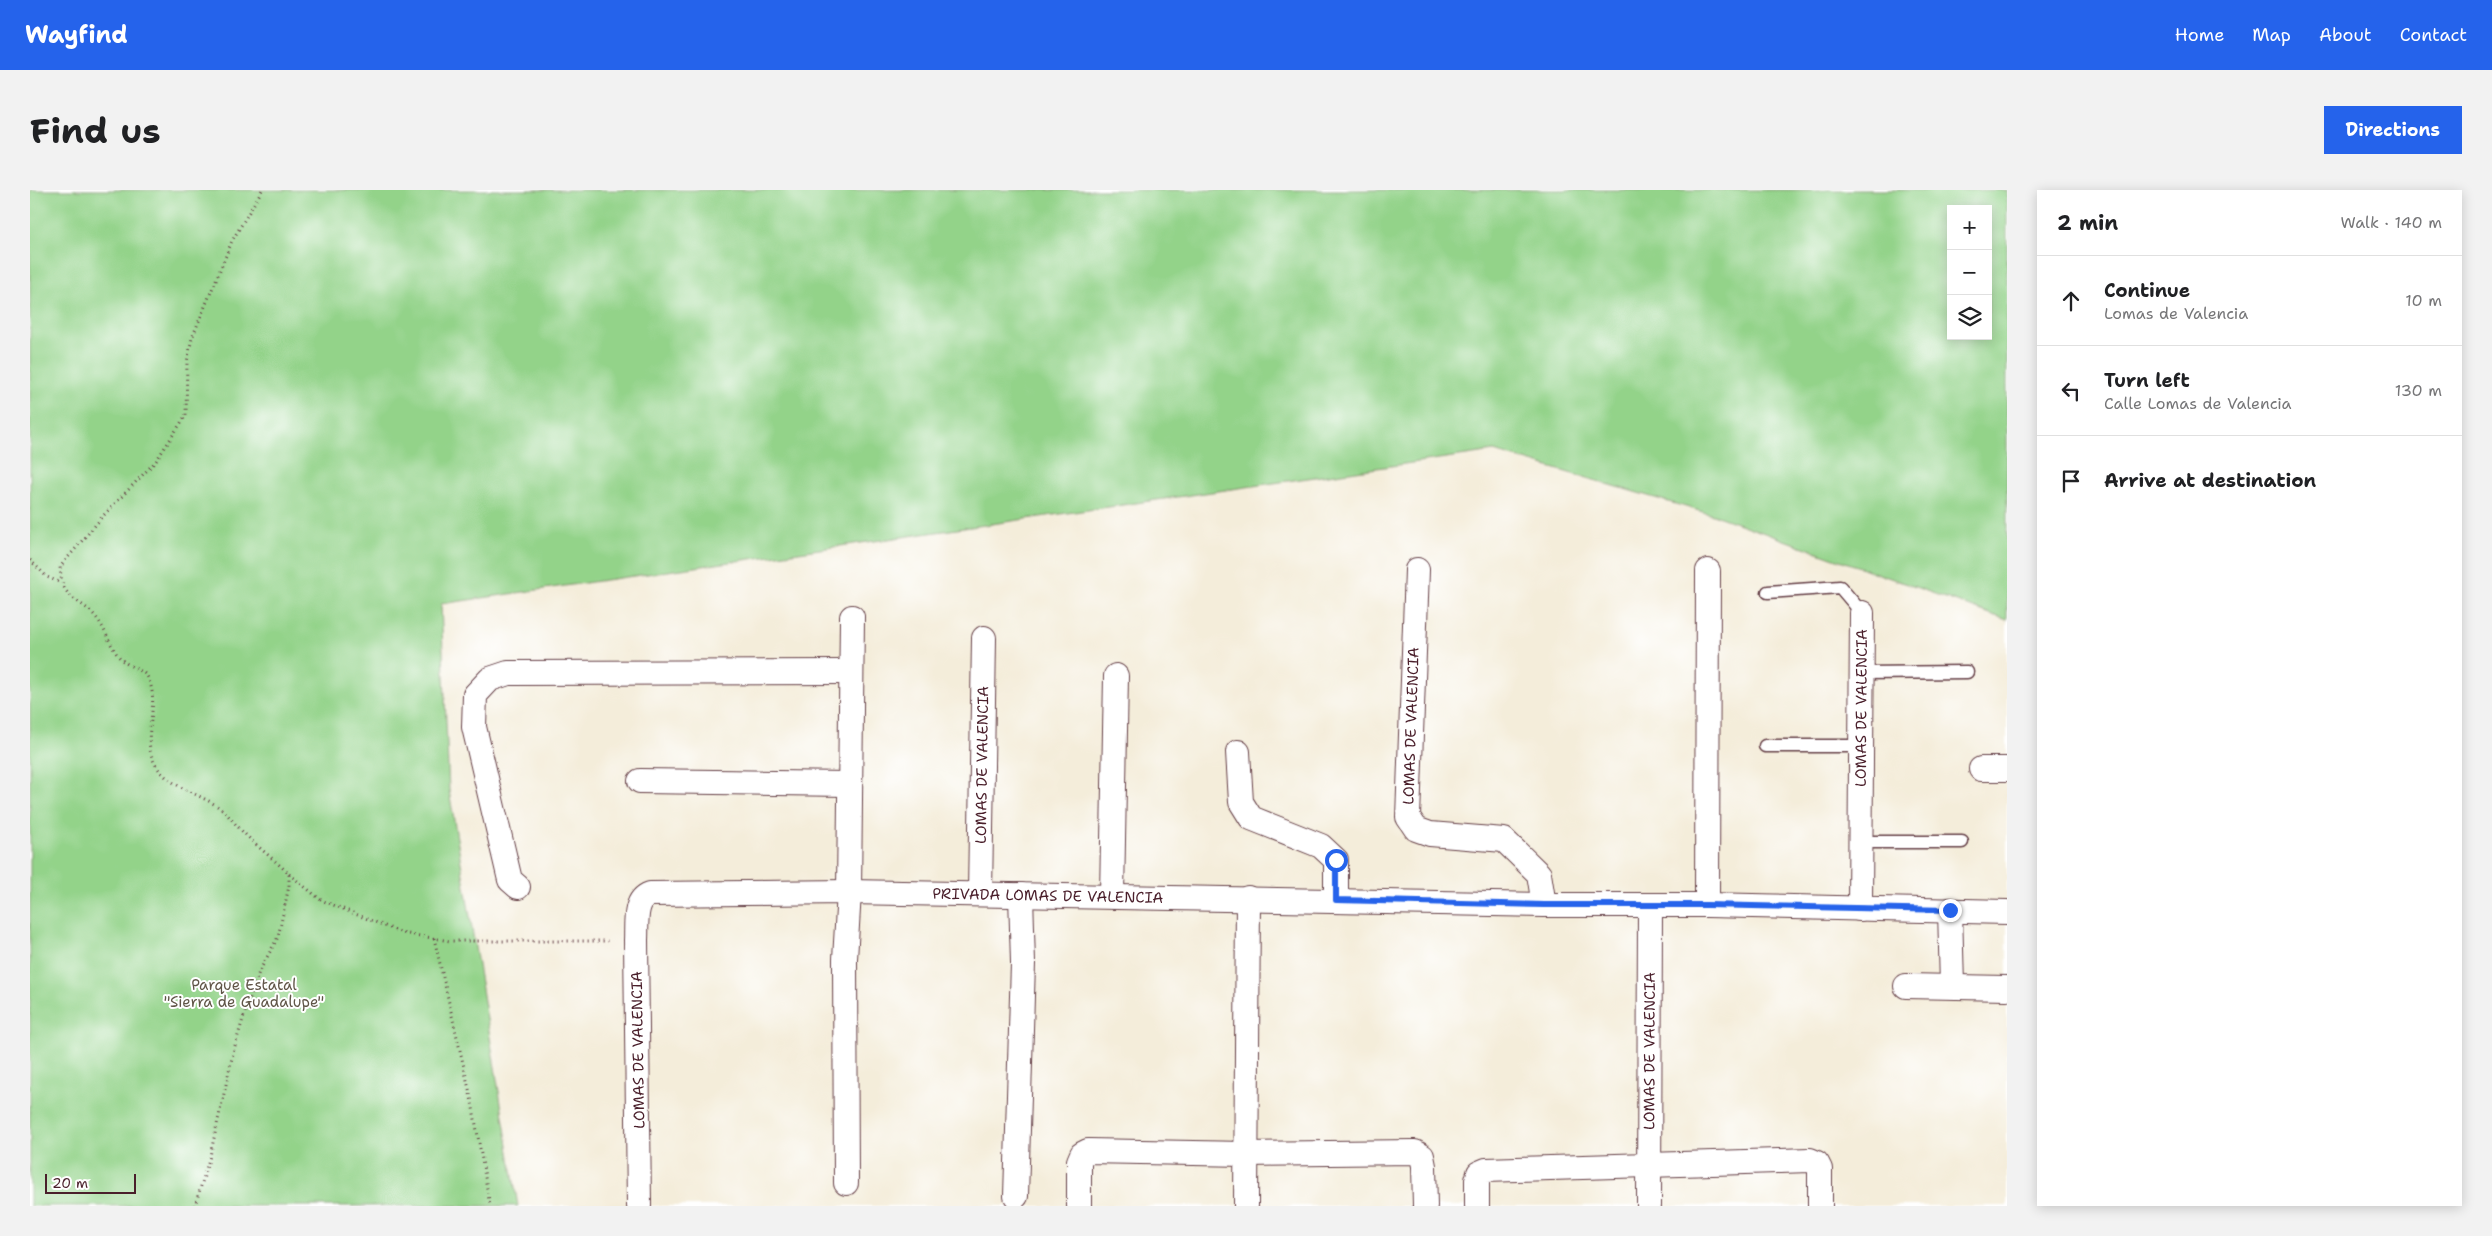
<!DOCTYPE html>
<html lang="en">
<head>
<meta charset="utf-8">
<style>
  body { margin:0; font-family:"Shantell Sans",sans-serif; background:#f2f2f2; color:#202124 }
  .controls { position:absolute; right:15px; top:15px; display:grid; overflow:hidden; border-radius:0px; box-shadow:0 2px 12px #0003 }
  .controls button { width:45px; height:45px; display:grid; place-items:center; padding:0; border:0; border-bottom:1px solid #e0e0e0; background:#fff; color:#202124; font:25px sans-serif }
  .scale { position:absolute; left:15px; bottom:12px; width:91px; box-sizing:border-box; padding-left:5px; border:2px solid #4a1f2b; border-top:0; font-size:14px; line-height:18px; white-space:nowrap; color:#4a1f2b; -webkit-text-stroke:4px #fff; paint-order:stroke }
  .stop { position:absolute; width:15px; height:15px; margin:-11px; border:4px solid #2563eb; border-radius:50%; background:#fff }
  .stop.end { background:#2563eb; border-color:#fff; box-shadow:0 1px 5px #0008 }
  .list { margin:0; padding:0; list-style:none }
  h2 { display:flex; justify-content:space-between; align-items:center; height:65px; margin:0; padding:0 20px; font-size:21px }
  h2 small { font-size:16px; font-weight:400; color:#757577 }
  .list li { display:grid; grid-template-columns:32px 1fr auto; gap:15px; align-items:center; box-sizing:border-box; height:90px; padding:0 20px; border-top:1px solid #e0e0e0 }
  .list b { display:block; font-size:19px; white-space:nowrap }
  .list p { margin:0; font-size:16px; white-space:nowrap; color:#757577 }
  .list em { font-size:16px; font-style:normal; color:#757577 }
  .icon { flex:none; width:28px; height:28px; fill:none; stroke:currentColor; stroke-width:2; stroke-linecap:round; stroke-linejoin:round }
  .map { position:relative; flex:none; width:1977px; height:1016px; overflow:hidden; border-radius:0px }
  header { display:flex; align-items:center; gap:30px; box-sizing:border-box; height:70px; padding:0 25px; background:#2563eb; color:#fff }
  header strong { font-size:24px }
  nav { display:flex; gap:28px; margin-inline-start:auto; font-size:18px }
  .intro { display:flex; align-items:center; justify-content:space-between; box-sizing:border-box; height:120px; padding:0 30px }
  h1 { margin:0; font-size:35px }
  .button { padding:12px 22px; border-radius:0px; background:#2563eb; color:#fff; font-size:18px; font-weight:700 }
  main { display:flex; gap:30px; padding:0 30px }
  aside { flex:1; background:#fff; border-radius:0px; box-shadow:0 2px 12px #0003 }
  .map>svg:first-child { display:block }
  .green { fill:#93d389; stroke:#6e795a; fill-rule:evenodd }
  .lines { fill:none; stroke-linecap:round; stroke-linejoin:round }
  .service-casing { stroke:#643e45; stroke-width:15 }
  .minor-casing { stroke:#643e45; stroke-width:26 }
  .path { stroke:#643e45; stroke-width:3; stroke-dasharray:1 4; stroke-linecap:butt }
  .service { stroke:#fff; stroke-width:12 }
  .minor { stroke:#fff; stroke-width:24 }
  .route { stroke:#2563eb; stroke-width:6 }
  .labels { text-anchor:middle; stroke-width:4; stroke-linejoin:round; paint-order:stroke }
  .street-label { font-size:15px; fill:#4a1f2b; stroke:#fff }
  .park-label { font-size:15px; fill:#605547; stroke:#fff }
</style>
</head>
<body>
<header>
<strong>Wayfind</strong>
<nav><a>Home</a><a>Map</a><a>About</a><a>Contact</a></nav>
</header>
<div class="intro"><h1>Find us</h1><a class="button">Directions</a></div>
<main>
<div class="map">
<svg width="1977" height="1016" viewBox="0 0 1977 1016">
  <rect width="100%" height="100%" fill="#fff"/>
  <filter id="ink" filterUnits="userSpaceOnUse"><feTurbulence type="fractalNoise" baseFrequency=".02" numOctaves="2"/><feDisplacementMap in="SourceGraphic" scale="10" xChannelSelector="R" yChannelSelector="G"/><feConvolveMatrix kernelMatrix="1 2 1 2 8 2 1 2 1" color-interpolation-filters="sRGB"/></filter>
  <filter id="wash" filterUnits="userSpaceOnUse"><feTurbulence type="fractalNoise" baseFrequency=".0096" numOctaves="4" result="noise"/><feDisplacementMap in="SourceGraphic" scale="20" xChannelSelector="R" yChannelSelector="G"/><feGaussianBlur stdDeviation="1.12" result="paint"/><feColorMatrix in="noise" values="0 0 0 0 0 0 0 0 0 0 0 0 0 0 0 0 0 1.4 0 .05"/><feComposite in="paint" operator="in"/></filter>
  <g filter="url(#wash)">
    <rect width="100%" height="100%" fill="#f4edda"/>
    <!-- green -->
    <path class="green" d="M0,0H1977V430L1690,327L1464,261L411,414L419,600L488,1016H0ZM1921,19H1958V146H1921Z"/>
  </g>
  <g filter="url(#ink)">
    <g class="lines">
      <!-- service casing -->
      <g class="service-casing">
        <path id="service" d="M1738,402L1810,397L1832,423
          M1832,483L1937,482
          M1735,556H1831
          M1830,652H1932"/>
      </g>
      <!-- minor casing -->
      <g class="minor-casing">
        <g id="minor">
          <path d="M1387,380L1378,627L1386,639L1400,644L1474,650L1509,684L1514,715"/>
          <path d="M1208,562L1211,612L1221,628L1291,656L1306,670V710"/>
          <path d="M1951,579H1977"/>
          <path d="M610,591L819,594"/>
          <path d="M488,697L480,690L444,537L445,505L460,489L478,483L821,482"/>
          <path id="s1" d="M950,704L954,448"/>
          <path d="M1082,706L1086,486"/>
          <path d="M1677,715L1678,381"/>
          <path id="s2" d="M1830,719L1832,423"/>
          <path d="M1920,720L1922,796"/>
          <path d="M1876,796L1977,798"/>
          <path d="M816,993L815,769L819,702L822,427"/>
          <path d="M986,1006L993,773L991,705"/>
          <path id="s3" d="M609,1016L606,750C607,735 603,710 620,704L819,702L1514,715H1677L1977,722"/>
          <path d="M1049,1016V971L1052,964L1058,961L1216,964L1385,962L1392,966L1394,976L1395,1016"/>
          <path d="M1216,1016L1218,708"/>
          <path d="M1447,1016V990L1449,983L1456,980L1780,970L1787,973L1790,979V1016"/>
          <path id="s4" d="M1619,1016L1620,716"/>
        </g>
      </g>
      <!-- path -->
      <path class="path" d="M0,370L17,387L29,392
        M259,684L291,710L372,743L420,751H578
        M404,748L442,912L460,1016
        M165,1016L180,966L204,859L216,819L229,782L248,747L259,696V684C244,669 226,656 211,640C204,633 198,624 190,618C171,604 141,598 127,577C108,549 132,517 118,488C114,480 100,477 93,471C80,459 77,440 65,426C57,416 45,412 37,402C31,395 31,385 30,377L73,326L126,271L156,225L157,172L162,148L202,51L232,0"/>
      <!-- service -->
      <use href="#service" class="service"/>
      <!-- minor -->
      <use href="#minor" class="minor"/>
    </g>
  </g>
  <g class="lines" filter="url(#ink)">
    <!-- route -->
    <path class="route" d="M1306,670V710L1514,715H1677L1920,720"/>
  </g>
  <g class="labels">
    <!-- street labels -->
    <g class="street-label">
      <text dy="5" stroke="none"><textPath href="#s2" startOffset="201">LOMAS DE VALENCIA</textPath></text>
      <text transform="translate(1381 536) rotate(-88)" y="5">LOMAS DE VALENCIA</text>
      <text dy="5" stroke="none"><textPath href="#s1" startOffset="129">LOMAS DE VALENCIA</textPath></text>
      <text dy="5" stroke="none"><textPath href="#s3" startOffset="715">PRIVADA LOMAS DE VALENCIA</textPath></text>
      <text transform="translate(608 860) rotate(-91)" y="5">LOMAS DE VALENCIA</text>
      <text dy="5" stroke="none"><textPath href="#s4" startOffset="155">LOMAS DE VALENCIA</textPath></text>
    </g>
    <!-- park labels -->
    <g class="park-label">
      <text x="214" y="800">Parque Estatal<tspan x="214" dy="17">"Sierra de Guadalupe"</tspan></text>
    </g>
  </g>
</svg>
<div class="controls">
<button>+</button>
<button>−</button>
<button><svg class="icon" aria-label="layers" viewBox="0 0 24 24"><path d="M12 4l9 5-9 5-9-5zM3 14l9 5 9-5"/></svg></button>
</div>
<div class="scale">20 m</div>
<div class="stop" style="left:1306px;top:670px"></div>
<div class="stop end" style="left:1920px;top:720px"></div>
</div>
<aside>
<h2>2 min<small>Walk · 140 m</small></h2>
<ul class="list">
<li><svg class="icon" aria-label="ahead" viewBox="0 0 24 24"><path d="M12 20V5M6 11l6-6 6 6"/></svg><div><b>Continue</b><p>Lomas de Valencia</p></div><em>10 m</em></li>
<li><svg class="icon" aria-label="left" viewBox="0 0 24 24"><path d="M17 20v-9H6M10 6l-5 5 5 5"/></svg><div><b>Turn left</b><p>Calle Lomas de Valencia</p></div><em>130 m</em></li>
<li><svg class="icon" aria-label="arrive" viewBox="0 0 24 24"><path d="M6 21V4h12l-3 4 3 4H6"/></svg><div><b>Arrive at destination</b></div></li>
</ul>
</aside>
</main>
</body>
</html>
